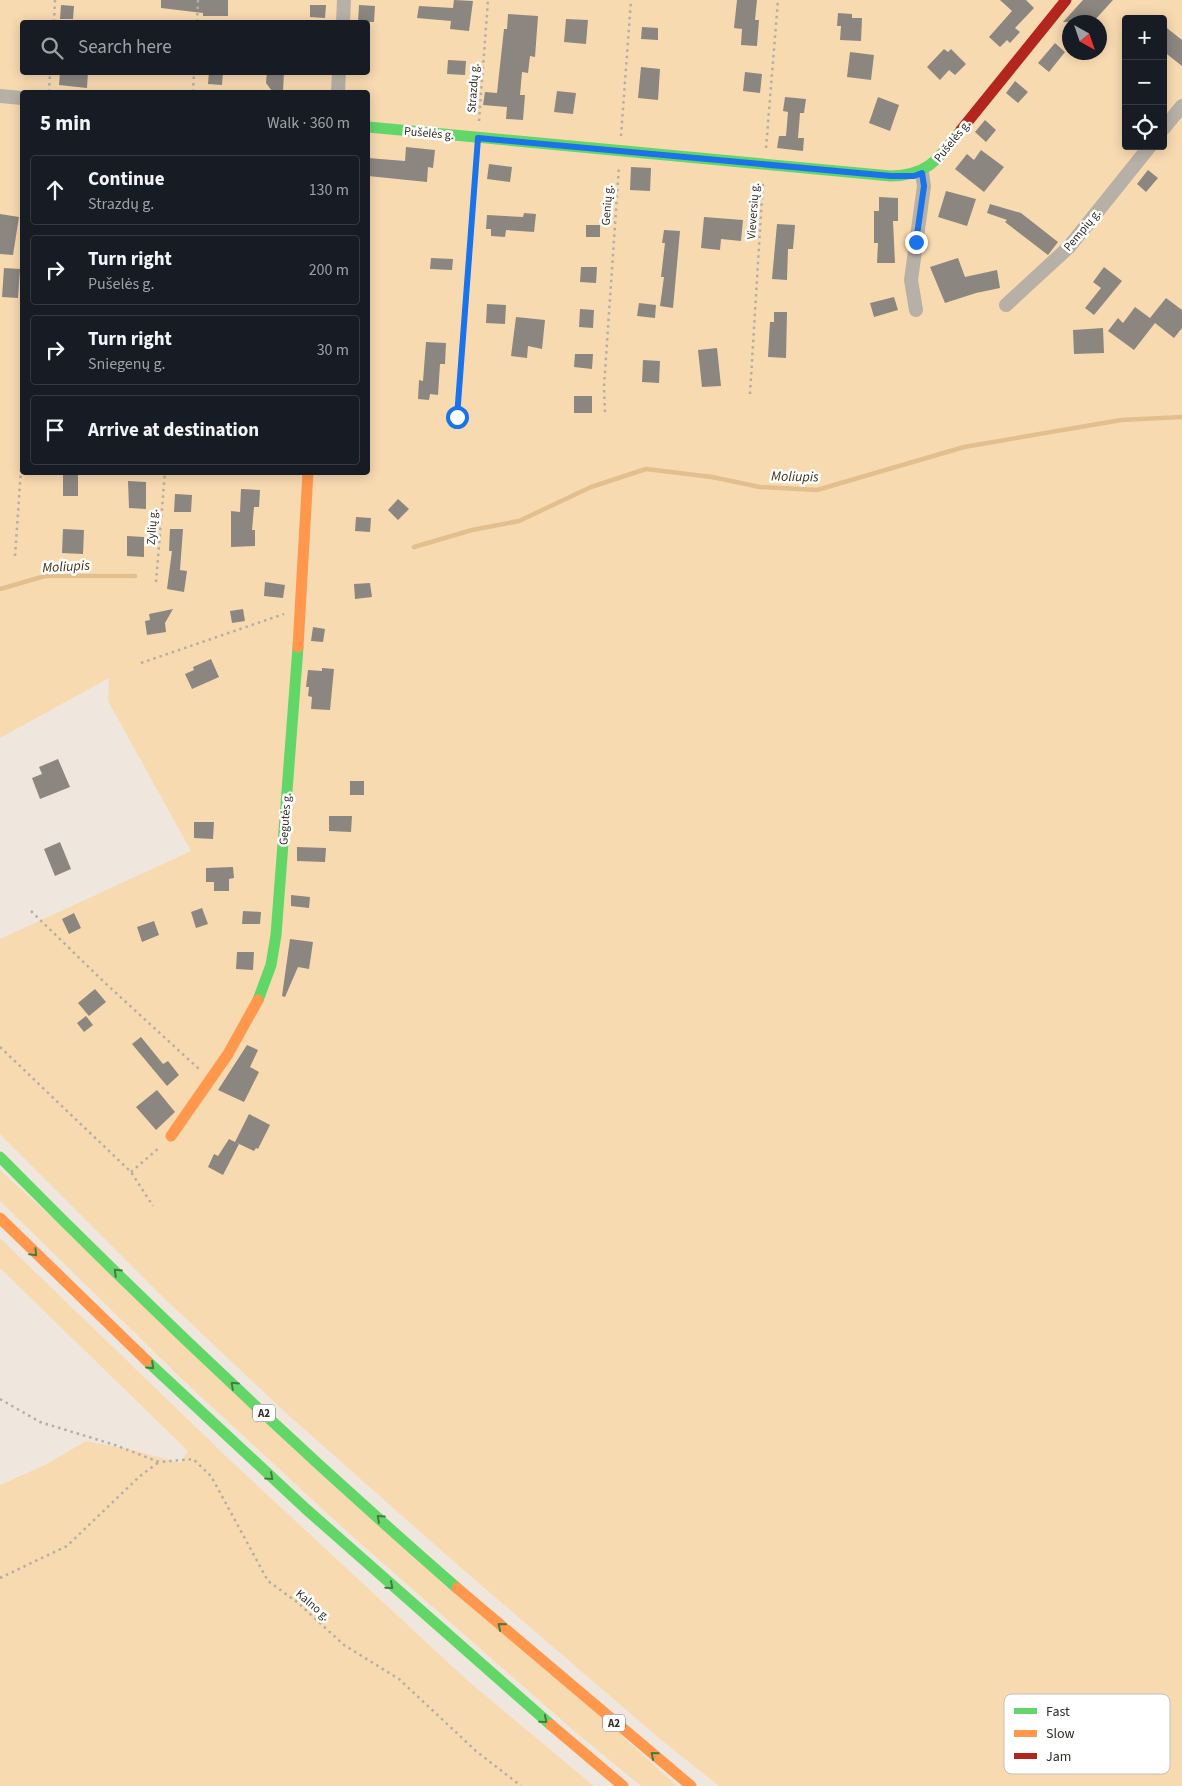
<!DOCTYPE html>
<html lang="en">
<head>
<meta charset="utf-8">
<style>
  body { margin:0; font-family:"Source Sans 3",sans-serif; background:#20242c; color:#f1f3f6 }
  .controls { position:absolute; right:15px; top:15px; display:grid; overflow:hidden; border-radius:5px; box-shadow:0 2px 12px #0003 }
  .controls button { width:45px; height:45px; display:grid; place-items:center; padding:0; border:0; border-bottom:1px solid #363941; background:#171b24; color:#f1f3f6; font:25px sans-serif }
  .compass { position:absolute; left:1062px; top:15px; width:45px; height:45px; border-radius:50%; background:#171b24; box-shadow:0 2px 12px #0003; rotate:140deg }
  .stop { position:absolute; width:15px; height:15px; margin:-11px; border:4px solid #1a73e8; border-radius:50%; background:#fff }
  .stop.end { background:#1a73e8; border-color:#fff; box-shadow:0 1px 5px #0008 }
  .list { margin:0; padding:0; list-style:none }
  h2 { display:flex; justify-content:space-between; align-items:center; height:65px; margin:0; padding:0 20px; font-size:21px }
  h2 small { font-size:16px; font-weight:400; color:#9ea1a6 }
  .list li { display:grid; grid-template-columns:32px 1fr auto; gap:15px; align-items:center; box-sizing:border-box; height:70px; margin:0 10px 10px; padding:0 10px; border:1px solid #363941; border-radius:5px }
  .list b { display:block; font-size:19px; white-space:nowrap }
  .list p { margin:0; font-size:16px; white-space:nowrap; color:#9ea1a6 }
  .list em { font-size:16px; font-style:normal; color:#9ea1a6 }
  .icon { flex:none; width:28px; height:28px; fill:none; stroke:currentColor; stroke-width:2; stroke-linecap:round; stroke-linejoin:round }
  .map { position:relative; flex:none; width:1182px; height:1786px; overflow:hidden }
  .search { position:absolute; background:#171b24; box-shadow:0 2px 12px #0003; left:20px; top:20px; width:350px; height:55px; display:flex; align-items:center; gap:12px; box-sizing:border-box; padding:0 18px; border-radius:5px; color:#9ea1a6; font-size:19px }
  .panel { position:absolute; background:#171b24; box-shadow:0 2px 12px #0003; left:20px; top:90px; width:350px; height:385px; border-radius:5px }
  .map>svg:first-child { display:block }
  .green { fill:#f8dab1; fill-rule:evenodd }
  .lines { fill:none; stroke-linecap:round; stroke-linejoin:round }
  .stream { stroke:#e3bf8e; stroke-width:4.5 }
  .building { fill:#8b867f }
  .path { stroke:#b4aea6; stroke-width:2.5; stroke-dasharray:2.5 4; stroke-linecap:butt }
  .street { stroke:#b7b0a6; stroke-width:14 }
  .fast { stroke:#63d668; stroke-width:11 }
  .slow { stroke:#ff974d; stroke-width:11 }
  .jam { stroke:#b3261e; stroke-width:11 }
  .oneway { stroke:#487944 }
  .route { stroke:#1a73e8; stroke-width:6 }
  .labels { text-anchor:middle; stroke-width:5; stroke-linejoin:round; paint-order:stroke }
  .shield { fill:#fff; stroke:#706c67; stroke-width:1 }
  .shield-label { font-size:11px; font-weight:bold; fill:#322d26 }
  .street-label { font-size:12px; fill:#322d26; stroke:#fff }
  .water-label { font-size:14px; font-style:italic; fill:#473316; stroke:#fff }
  .key { fill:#fff; stroke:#c2c0be; stroke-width:1 }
  .key-label { font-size:14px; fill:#322d26 }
</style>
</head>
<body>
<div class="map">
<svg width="1182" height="1786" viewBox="0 0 1182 1786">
  <rect width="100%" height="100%" fill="#efe7de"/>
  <!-- green -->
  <path class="green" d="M0,0H1182V1786H719L660,1739L452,1560L286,1413L164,1298L0,1134V939L191,851L108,701L109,678L0,738ZM1126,19H1163V146H1126ZM22,22H368V72H22ZM1070,22H1100V52H1070ZM22,92H368V472H22Z
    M0,1170L677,1786H641L574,1731L343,1528L184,1381L0,1201Z
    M0,1238L233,1463L467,1680L594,1786H0V1485L45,1465L86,1441L129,1449L180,1463L188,1451L0,1268Z"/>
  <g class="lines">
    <!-- stream -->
    <path class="stream" d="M414,547L472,530L519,521L591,487L646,469L712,477L760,487L817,490L964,447L1121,420L1182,417
      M0,589L45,576H135"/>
  </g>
  <!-- building -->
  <path class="building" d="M161,0H228V16H203V13L161,8Z
    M454,0L473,1L469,31L450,29L451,21L417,18L419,6L453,8Z
    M737,0H757L755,20H759L757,46L741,45L742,29L734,28Z
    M1000,0H1026L1034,8L1015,28L1020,32L1010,43L1007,40L1000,47L989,37L1012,11Z
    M1083,0H1113L1093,22H1063Z
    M61,5L74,6L73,19H60Z
    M310,5H326L325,18L310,17Z
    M359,5L375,6L374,22H358Z
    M838,13L852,14V18H862L861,41L840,40L841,26H837Z
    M508,14L538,16L535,57L530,56L528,73L522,72L520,95H525L523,120L506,119L507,107L483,105L485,92L497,93L504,29H507Z
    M566,19L588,20L586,44L564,42Z
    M1163,25L1182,40V66L1163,51Z
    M642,27L658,28V40L641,39Z
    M1055,43L1065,52L1049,72L1038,63Z
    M944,49L948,52L951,49L966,64L955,75L949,70L940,80L927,67Z
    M850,52L874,55L871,80L847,77Z
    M448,60L466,61L465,75L447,74Z
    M641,67L660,69L658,100L638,98Z
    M60,72H88L87,88L59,85Z
    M209,72H223L222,85L208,84Z
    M267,72H284L283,91H272L266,83Z
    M745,72L762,74L760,93L743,91Z
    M1015,81L1028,92L1018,103L1006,93Z
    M557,91L576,93L573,114L554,112Z
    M785,97L806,99L804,113H800L798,138H804L803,151L777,148L779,136H786L788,112L783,111Z
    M878,97L899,105L890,131L869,123Z
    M985,120L996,130L986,142L975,132Z
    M406,147L435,150L433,168L428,167L427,182L368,176V158L405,161Z
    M981,150L1004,167L984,192L955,169L967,154L974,160Z
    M489,164L512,167L510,182L487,179Z
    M631,167L651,168L650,191L630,190Z
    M1148,170L1158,178L1146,192L1137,184Z
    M946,191L976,199L967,226L938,217Z
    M879,197L898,198V221H893L895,263H877L878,243H874V211H879Z
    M990,204L1021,213L1058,242L1048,255L1005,222L1007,220L987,213Z
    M524,213L536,214L534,232L506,230L505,237L491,236V229H486L487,215L523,217Z
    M0,214L19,217L13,255L0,254Z
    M704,217L743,220L741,241L721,239L720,250L701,248Z
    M777,224L795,225L793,249H788L787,280L772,279Z
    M586,225H600V237H586Z
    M664,230L680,231L673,308L660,306L664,277H661L665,243H662Z
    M431,258L453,259L452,270L430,269Z
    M958,258L965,277L997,270L1000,288L976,293L945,303L930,267Z
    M581,267H597L596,283L580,282Z
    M1104,267L1122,281L1094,315L1085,308L1101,288L1093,282Z
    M4,268L20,269L18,298L2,297Z
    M894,297L898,310L874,317L870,303Z
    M1166,298L1182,310V328L1174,338L1155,323L1134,350L1108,331L1118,318L1123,323L1135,307L1150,318Z
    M639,303L656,305L655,318L637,316Z
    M487,304L506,305L505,324L486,323Z
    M580,309L594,310L593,328L579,327Z
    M774,312H787L786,358L768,357L770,322H774Z
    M516,317L545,320L542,349L528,346L527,358L511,356Z
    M1103,328L1104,353L1074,354L1073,330Z
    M426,342L446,343L445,364H440L438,395L430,394L429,400L418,399L419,380L423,381Z
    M717,348L721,386L702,387L698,350Z
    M575,354H593L592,369L574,367Z
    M643,360L660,361L659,383L642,382Z
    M574,396H592V413H574Z
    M63,472H78V496H63Z
    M128,481L146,482V509L129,508Z
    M241,489L260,490L259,507H254L252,530H255V546L231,547V511L240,512Z
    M175,494L192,495L191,512H174Z
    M398,499L409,509L398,520L388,510Z
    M356,517L371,518L370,532L355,531Z
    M63,529L84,530L83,554L62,553Z
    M170,529H183L180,570L187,571L184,592L167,589L172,551H169Z
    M127,536L144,537V557L127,556Z
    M265,582L285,585L283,598L264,596Z
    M370,583L372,597L355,599L354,584Z
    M173,609L165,623L166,632L147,635L145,621L150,620L149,614Z
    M243,609L245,621L232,623L230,611Z
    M313,627L325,629L323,642L311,641Z
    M211,659L219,677L192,689L185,674L194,670L193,667Z
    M322,668L334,669L330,710L311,709L312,697L308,696L309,687H306L308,670L322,671Z
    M58,759L70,787L40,799L32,778L42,774L39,767Z
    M350,781H364V795H350Z
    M329,816H352L351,832L329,831Z
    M194,822H214L213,839L194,838Z
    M60,842L71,869L55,876L44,849Z
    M297,847L326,848L325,862L297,861Z
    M233,867L234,878L229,879V891H214V882H206V868Z
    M291,895L310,897L309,908L291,906Z
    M202,908L208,924L196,928L191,912Z
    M243,911L261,912L260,924H242Z
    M74,913L81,928L69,934L62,919Z
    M154,921L159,935L142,942L137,927Z
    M290,939L313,942L309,969L298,967L285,997L282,996Z
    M237,952H254L253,970L236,969Z
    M95,989L106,1002L89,1016L78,1003Z
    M86,1016L93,1025L84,1032L77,1023Z
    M141,1037L163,1064L168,1061L179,1075L167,1086L132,1044Z
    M247,1045L258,1050L250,1067L259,1072L244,1102L218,1090Z
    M157,1090L175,1112L156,1130L136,1107Z
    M249,1114L270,1125L258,1149L256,1148L254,1151L235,1142Z
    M229,1139L239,1144L223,1175L208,1167L214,1154L218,1156Z"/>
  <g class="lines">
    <!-- path -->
    <path class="path" d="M54,22L55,0
      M197,22L198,0
      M49,92L50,72
      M193,92L194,72
      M479,121L488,0
      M621,136L631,0
      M766,148L778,0
      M750,394L763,181
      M605,412L604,387L619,166
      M457,417L477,154
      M15,556L22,455
      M156,582L165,472
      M141,663L284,614
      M31,911L104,982L199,1069
      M0,1047L131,1172L153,1206
      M131,1172L160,1147
      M0,1399L40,1422L115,1445L159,1462L193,1459L211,1476L268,1581L297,1602L344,1645L399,1679L476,1751L521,1786
      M0,1578L67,1546L140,1476L159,1462"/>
    <!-- street -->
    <path class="street" d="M343,22L344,0
      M338,92L339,72
      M0,96L22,98
      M1163,129L1182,106
      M1006,305L1069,247L1150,146
      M916,310L911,280L924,186L922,173"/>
    <!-- fast -->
    <path class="fast" d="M368,127L891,176C929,175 939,158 961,130
      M258,1000L271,965L276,935L298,647
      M0,1157C147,1306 299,1450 457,1588
      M147,1361L306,1509L551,1725"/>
    <!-- slow -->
    <path class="slow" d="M298,647L308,472
      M171,1136L228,1054L258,1000
      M0,1218L147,1361
      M457,1588L691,1786
      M551,1725L623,1786"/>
    <!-- jam -->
    <path class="jam" d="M961,130L1066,0"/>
  </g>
  <!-- one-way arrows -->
  <defs><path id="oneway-chevron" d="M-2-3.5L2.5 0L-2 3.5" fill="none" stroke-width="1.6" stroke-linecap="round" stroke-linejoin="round" transform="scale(1.25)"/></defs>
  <g class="oneway">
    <use href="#oneway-chevron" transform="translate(34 1253) rotate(45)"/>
    <use href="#oneway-chevron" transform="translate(117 1272) rotate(-136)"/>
    <use href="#oneway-chevron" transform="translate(151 1366) rotate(43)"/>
    <use href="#oneway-chevron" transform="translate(234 1385) rotate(-137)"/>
    <use href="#oneway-chevron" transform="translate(270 1477) rotate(42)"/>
    <use href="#oneway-chevron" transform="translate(380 1518) rotate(-138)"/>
    <use href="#oneway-chevron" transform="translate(390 1586) rotate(41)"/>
    <use href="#oneway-chevron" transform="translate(501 1626) rotate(-139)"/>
    <use href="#oneway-chevron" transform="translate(544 1720) rotate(40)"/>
    <use href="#oneway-chevron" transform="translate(654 1755) rotate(-141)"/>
  </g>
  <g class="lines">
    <!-- route -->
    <path class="route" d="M457,417L478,138L891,176H914L922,173L924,186L916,242"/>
  </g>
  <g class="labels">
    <!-- shield labels -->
    <g class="shield">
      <rect x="253" y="1404.5" width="22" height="17" rx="4"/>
      <rect x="603" y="1714.5" width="22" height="17" rx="4"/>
    </g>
    <g class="shield-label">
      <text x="264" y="1417">A2</text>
      <text x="614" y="1727">A2</text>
    </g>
    <!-- street labels -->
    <g class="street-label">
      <text transform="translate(473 88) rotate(-86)" y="4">Strazdų g.</text>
      <text transform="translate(429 133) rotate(5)" y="4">Pušelės g.</text>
      <text transform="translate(952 141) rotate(-51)" y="4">Pušelės g.</text>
      <text transform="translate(607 205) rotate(-86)" y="4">Genių g.</text>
      <text transform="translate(753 211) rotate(-86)" y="4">Vieversių g.</text>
      <text transform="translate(1082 230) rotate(-50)" y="4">Pempių g.</text>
      <text transform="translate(152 527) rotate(-86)" y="4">Zylių g.</text>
      <text transform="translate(285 819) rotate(-86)" y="4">Gegutės g.</text>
      <text transform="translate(313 1605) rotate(41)" y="4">Kalno g.</text>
    </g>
    <!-- water labels -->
    <g class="water-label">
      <text transform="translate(795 476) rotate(1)" y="5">Moliupis</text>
      <text transform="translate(66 566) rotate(-3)" y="5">Moliupis</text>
    </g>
  </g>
  <!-- legend -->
  <rect x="1004" y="1694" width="166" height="80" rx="8" class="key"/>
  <rect x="1014" y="1708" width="23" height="6" fill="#63d668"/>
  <rect x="1014" y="1730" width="23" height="7" fill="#ff974d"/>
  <rect x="1014" y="1753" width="23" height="6" fill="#b3261e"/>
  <g class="key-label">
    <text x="1046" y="1716">Fast</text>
    <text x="1046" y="1738">Slow</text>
    <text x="1046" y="1761">Jam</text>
  </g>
</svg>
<div class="controls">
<button>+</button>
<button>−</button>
<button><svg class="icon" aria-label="locate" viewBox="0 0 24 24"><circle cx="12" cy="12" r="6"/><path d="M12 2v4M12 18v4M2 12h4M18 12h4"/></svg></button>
</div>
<svg class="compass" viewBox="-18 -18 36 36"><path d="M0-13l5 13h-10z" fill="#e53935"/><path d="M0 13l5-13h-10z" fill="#9ea1a6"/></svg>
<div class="stop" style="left:457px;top:417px"></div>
<div class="stop end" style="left:916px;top:242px"></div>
<div class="search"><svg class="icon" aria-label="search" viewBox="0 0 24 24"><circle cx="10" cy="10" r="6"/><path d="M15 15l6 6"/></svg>Search here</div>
<section class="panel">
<h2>5 min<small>Walk · 360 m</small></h2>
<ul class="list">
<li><svg class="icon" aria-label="ahead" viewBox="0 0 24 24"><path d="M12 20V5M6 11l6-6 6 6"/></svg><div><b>Continue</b><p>Strazdų g.</p></div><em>130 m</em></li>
<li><svg class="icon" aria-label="right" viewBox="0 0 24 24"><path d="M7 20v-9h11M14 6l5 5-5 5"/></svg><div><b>Turn right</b><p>Pušelės g.</p></div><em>200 m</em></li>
<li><svg class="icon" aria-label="right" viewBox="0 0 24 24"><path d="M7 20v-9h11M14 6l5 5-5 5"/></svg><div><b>Turn right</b><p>Sniegenų g.</p></div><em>30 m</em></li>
<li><svg class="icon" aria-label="arrive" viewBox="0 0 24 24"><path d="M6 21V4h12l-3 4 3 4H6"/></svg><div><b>Arrive at destination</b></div></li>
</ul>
</section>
</div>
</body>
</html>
